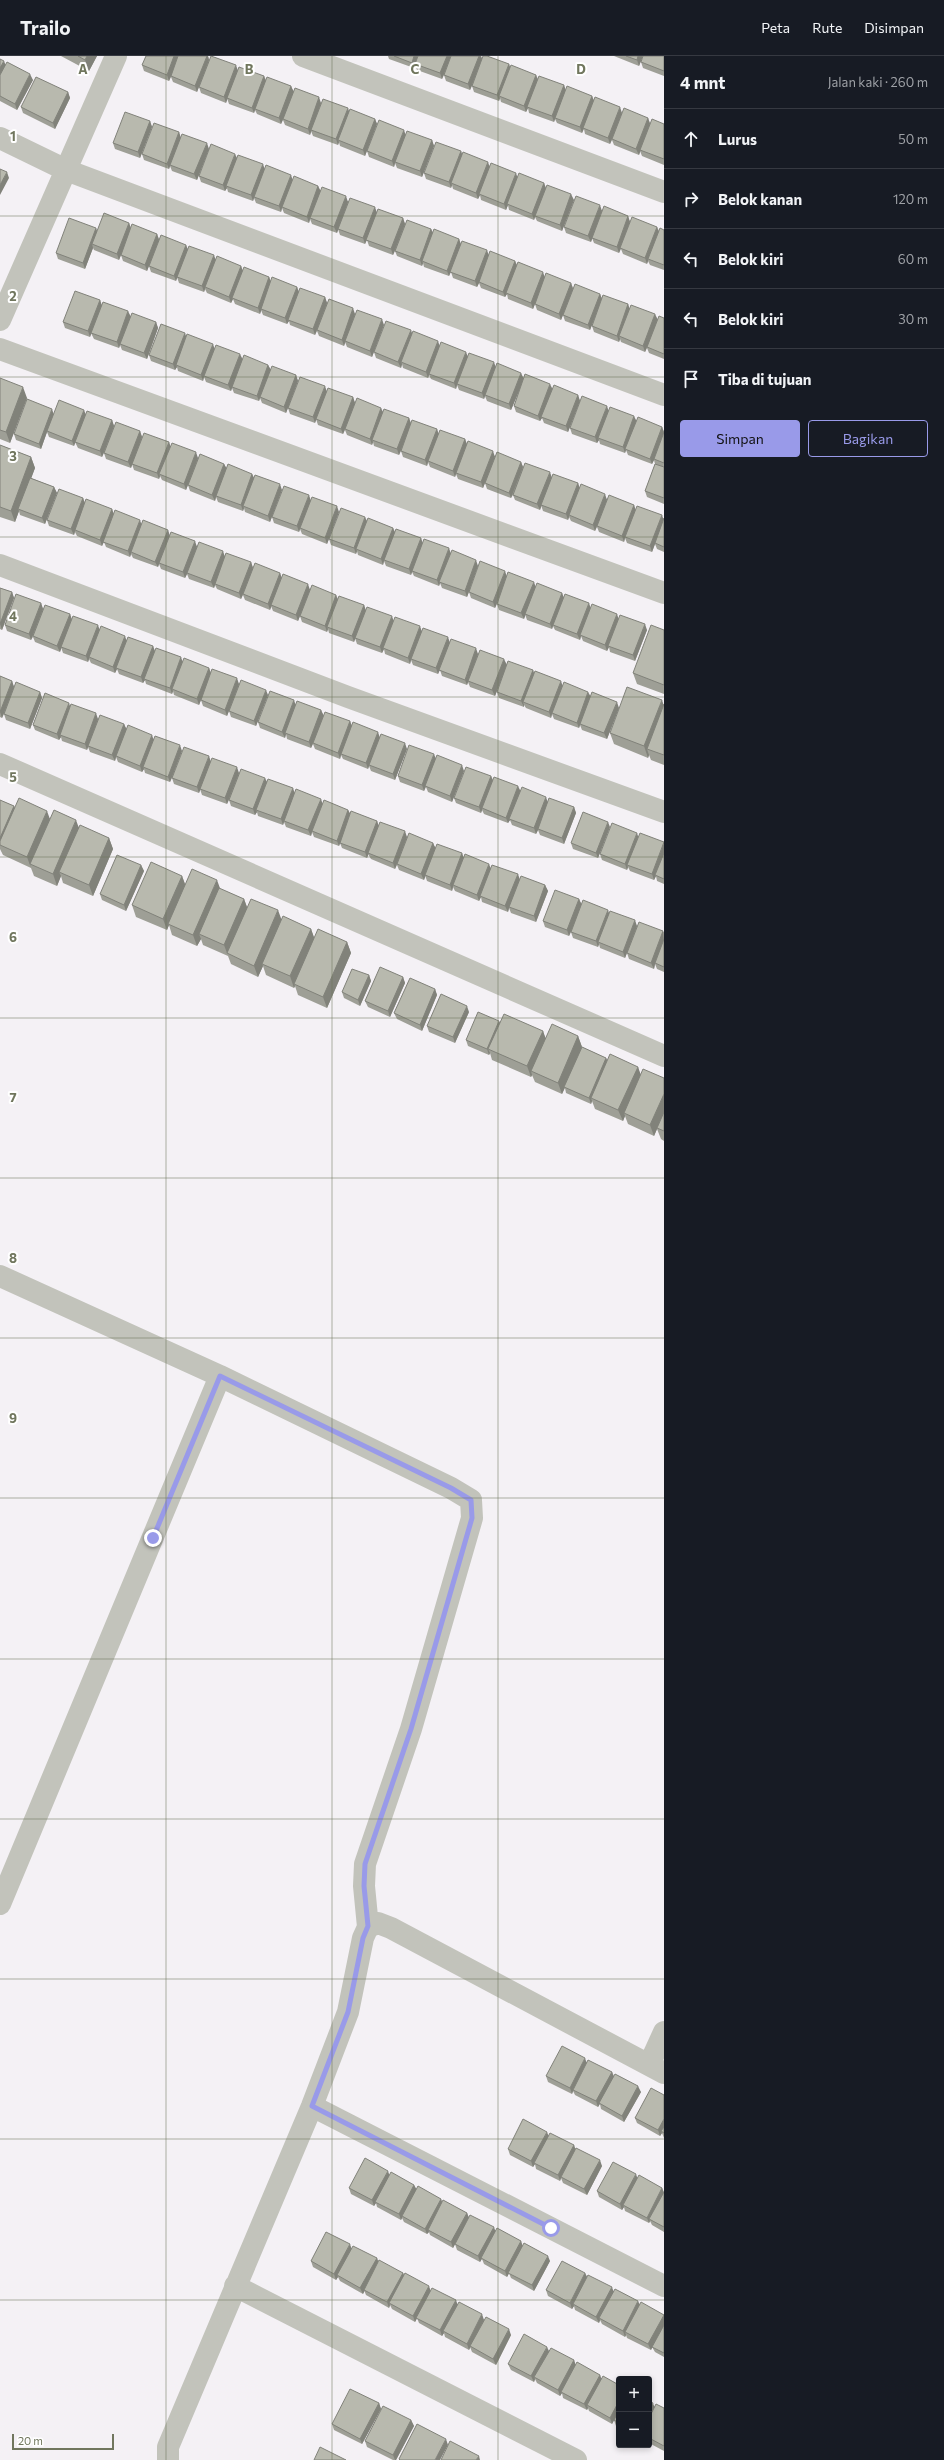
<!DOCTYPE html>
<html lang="id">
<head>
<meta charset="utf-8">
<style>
  body { margin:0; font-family:Commissioner,sans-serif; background:#20242c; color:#f1f3f6 }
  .controls { position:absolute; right:12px; bottom:12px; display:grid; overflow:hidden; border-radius:4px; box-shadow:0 2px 6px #0003 }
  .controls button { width:36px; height:36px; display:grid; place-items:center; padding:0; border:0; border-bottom:1px solid #363941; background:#171b24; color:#f1f3f6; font:20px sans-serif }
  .scale { position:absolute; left:12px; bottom:10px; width:102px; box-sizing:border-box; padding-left:4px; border:2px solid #70765d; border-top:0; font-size:11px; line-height:14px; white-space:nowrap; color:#70765d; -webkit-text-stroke:3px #fff; paint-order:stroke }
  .stop { position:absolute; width:12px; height:12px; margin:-9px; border:3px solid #999ae9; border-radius:50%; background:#fff }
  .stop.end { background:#999ae9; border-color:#fff; box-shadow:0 1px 4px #0008 }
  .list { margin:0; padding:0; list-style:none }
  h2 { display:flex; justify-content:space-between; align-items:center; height:52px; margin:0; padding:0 16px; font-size:17px }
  h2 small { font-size:13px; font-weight:400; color:#9ea1a6 }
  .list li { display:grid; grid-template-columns:26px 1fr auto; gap:12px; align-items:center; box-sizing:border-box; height:60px; padding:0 16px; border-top:1px solid #363941 }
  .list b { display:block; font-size:15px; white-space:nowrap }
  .list em { font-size:13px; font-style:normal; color:#9ea1a6 }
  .actions { display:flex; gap:8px; padding:12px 16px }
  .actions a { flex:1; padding:9px 0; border:1px solid #999ae9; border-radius:4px; text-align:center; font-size:14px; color:#999ae9 }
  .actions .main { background:#999ae9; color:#111 }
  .icon { flex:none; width:22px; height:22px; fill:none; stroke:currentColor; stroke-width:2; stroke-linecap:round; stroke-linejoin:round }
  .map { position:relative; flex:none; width:664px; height:2404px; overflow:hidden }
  header { display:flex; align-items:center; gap:24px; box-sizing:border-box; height:56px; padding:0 20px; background:#171b24; border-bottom:1px solid #363941 }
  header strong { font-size:19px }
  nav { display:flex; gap:22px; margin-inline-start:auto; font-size:14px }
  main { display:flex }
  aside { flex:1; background:#171b24 }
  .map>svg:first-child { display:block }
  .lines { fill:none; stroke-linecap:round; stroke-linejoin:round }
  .minor { stroke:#c2c3bb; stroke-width:22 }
  .wall { fill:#9e9f96 }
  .shaded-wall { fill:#81827a }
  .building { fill:#b8b9ae; stroke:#81827a }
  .route { stroke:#999ae9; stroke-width:5 }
  .grid { fill:none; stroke:#70765d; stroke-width:1; stroke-opacity:0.55 }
  .grid-label { font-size:13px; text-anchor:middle; font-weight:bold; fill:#70765d; stroke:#fff; stroke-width:4; stroke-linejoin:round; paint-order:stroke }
</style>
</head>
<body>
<header>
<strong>Trailo</strong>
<nav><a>Peta</a><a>Rute</a><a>Disimpan</a></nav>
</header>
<main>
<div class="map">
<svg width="664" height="2404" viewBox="0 0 664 2404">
  <rect width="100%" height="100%" fill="#f4f1f5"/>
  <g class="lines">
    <!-- minor -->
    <path class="minor" d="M303,0L664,136
      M0,82L66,114L664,339
      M0,264L116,0
      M0,293L664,537
      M0,509L348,641L664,756
      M0,708L664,1000
      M0,1220L220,1320L451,1432L471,1444L472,1462L411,1673L365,1808L364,1830L368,1871L363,1882L348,1956L312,2050L168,2391V2404
      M0,1848L220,1320
      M368,1871L378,1867L391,1872L664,2017
      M649,2009L664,1976
      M312,2050L664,2230
      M235,2230L576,2404"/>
  </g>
  <!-- wall -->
  <path class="wall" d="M61,0H97L89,15Z
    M146,0H208L209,4L238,15L264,20L266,24L291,30L293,36L321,47L349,56L375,63L377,68L365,100L340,90L339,86L338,89L313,80L311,75L310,79L285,69L283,64L281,68L257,58L255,54L254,57L229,48L227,42L226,47L201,37L199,31L197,36L173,26L171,21L169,25L144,15L142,9Z
    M388,0H481L482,3L509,8L510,12L536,19L538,23L564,29L565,34L592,40L594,45L622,57L648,62L650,67L664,68V109L642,100L640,95L639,99L614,89L612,84L610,88L585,78L584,73L582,77L557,67L555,63L554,66L529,57L528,52L526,56L501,46L500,42L499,45L474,36L472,30L470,34L446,25L444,19L442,23L417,14L415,8L414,12L389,3Z
    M614,0H643L639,10Z
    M664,0V20L643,12L641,6Z
    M0,3L5,9L33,24L17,54L0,45Z
    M68,36L70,42L55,73L23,57L21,51Z
    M150,65L152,71L140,102L115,93L113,87Z
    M179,76L180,81L209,93L197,124L172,115L170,110L169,113L144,104L142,98Z
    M406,79L432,84L434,90L422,121L397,112L395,107L394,111L369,101L367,95Z
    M461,95L462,99L518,121L544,127L546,132L574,144L562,175L537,165L535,161L534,164L509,154L508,149L506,154L481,144L480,139L478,143L453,133L452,129L451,132L426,123L424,117Z
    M237,102L292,124L318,130L320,134L377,157L403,162L405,168L431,173L433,177L459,183L461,188L489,199L515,205L517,209L545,221L571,227L573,232L600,238L602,243L628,248L629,252L658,264L664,262V303L649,297L647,292L645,296L621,286L620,283L619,286L594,276L592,270L600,249L590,274L565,265L563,259L561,264L537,254L535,248L533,253L508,243L507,238L505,241L481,232L479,227L477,231L453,222L451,216L449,220L424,211L423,207L422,210L397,200L395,195L393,199L369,190L367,184L365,188L340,179L338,173L337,177L312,168L310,163L309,167L284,157L282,152L281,156L256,147L254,142L253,145L228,136L227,132L225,135L201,126L199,120Z
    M602,154L628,160L630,166L622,187L657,171L659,175L664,174V214L650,209L648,205L647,208L623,198L621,193L619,197L594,187L592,182L591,186L566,177L564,171Z
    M129,167L131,172L157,178L159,183L186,189L188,194L215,203L241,210L243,215L269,221L271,226L297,231L299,236L325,241L327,247L384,269L372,301L347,291L345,286L344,290L319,280L317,275L315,279L290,269L289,265L287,268L263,259L261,254L260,258L235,248L233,243L231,247L207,237L205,233L204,236L179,227L177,221L176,225L151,216L149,210L147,215L123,205L121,199L119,204L94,194L93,192L85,213L58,203L56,197L96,172L97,175Z
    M100,244L102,250L130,260L156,266L158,272L147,303L122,294L120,289L119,292L94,283L91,277L90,281L65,272L63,266Z
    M412,278L440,290L524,323L552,333L578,339L580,345L568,376L544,367L542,362L540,365L516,356L514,350L522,328L511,354L487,345L485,340L484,343L459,334L457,329L456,333L431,323L429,319L428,322L403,312L402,308L401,312L376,302L374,296Z
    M186,280L214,293L242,303L268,309L270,313L296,319L298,325L290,347L327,336L353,341L355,347L383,356L409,362L411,367L437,373L438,378L465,383L467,388L495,400L521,406L523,411L552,422L578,427L579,431L607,443L634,449L635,454L663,464L664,462V496L657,493L655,488L652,496L627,487L625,482L624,486L599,476L597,471L595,475L571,465L569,461L568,464L543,455L541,449L540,454L515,444L513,439L511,442L487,433L485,427L483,432L458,423L456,418L455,421L430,411L428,406L427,410L403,401L401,395L399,399L374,390L373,386L372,389L347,379L345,374L343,378L318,369L316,363L315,367L290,358L288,352L286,357L262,347L260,342L259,345L234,337L232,332L231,335L206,326L204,321L203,325L178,315L177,311L175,314L151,305L149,299Z
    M0,322L27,342L10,387L0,383Z
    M609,354L636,365L662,371L664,376V448L647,441L645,435L655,408L654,404L652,408L628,399L626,394L625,397L600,388L599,384L597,387L572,378L570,372Z
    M54,358L86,359L112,364L114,370L140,375L142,381L169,386L170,390L198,402L224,408L226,412L252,418L254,422L282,434L270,466L245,456L244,452L243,455L218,446L216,441L215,445L190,435L188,429L186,434L162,424L160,420L159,423L134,414L132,408L131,412L106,403L104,397L102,401L78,392L75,386L74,390L49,381L47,376L41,393L16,384L14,378Z
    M0,389L31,401L35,412L31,422L54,431L57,437L45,468L20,459L19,455L15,466L0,461Z
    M83,442L85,447L112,453L114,459L142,468L168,474L169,479L197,490L225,500L251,506L253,512L280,517L282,523L310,533L336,539L338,543L364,549L366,555L422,575L450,587L506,609L533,614L534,618L562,630L619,652L607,683L582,674L580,669L579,672L554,663L552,658L551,662L526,652L524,649V651L499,642L497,636L505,614L495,640L470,631L468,626L467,629L442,620L440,614L438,618L413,609L411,604L410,608L385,598L384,593L382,597L357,588L355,582L354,586L329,577L328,573L327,576L302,566L300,560L298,565L273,555L271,550L270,554L245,544L243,539L241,543L217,533L215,529L214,532L189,523L187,518L185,522L161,513L159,508L158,511L133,502L131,498L130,501L106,491L104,486L102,490L77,480L75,476L74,479L49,470L47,464Z
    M310,444L339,456L331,477L367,465L393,472L395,476L421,482L422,487L450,497L478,510L470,532L507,520L536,531L562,537L563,541L647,574L635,605L610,596L609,591L607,595L583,585L581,580L580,584L555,574L553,570L552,573L527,564L525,558L524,563L499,554L497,548L495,552L471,542L469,536L467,541L442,532L440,527L439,530L414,520L412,516L411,519L386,510L384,505L383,509L358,499L357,495L356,498L331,489L329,483L327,488L302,478L300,473L299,476L274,467L272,461Z
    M0,532L12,536L14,542L2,574L0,573Z
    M41,547L43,553L70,558L72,564L99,573L127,584L153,590L155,595L183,606L209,612L211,617L239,628L268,639L256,670L231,661L229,655L227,660L203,650L201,644L199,649L174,639L173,635L172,638L146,628L145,624L143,627L119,618L117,613L115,617L91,607L89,603L88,606L63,597L61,591L60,596L35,586L33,581L31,584L7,575L5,569Z
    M664,574V638L637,628L633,617Z
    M0,620L12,625L14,631L40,636L42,642L30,673L6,664L4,658L2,662L0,661Z
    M296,648L321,654L323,660L350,665L352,670L379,681L407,693L395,724L371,715L369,710L368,713L343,703L341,699L340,703L315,693L313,688L311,692L287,683L286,678L285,682L260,672L258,666Z
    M664,648V709L651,704L649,699L648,702L614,688L610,677Z
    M70,650L98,663L124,668L126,673L154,683L182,695L174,717L211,706L239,717L267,726L322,748L348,754L350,758L377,765L379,771L407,781L433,787L435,792L462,797L463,801L519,823L545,829L548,835L536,866L511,857L509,852L508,856L482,846L481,841L479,845L455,835L453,831L452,835L427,825L425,819L424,824L399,814L397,809L395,813L371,803L368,798L367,802L342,792L340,787L339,790L314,781L312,776L311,780L286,771L284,766L283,769L258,760L257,756L255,759L231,750L229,744L227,748L202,739L200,733L199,737L174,728L172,722L170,726L145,717L144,713L142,716L118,706L116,701L115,705L90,696L88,691L87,694L62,685L61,681L59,684L35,674L33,669Z
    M436,703L464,715L452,746L428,736L426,731L424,735L400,726L398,720Z
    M491,720L493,724L548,746L574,751L576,757L564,788L540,779L538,774L536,778L512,769L510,764L508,767L484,758L482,754L481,757L456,747L454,742Z
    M0,744L14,750L15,752L79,771L109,782L113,793L93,840L63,827L61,820L57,830L34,820L31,812L3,799L0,793Z
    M610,771L598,802L573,793L571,787Z
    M638,781L664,786V828L657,825L656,820L654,824L630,815L628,811L627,814L602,804L600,798Z
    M141,809L144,815L126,855L102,844L100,838Z
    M182,820L185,828L220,833L244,843L247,851L282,864L311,873L314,882L347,886L351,897L327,952L298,939L295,930L294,932L266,919L263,910L258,921L231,908L228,900L203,889L201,883L197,890L172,879L169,869L167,874L136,861L132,849Z
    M579,843L581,848L609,858L637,870L664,876V916L657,913L655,908L654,913L629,903L627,897L625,902L600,892L599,888L598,891L573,882L571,876L569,880L545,871L543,865Z
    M369,919L371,925L360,950L344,942L342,936Z
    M403,921L405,927L390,961L368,951L365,945Z
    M435,933L437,939L422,975L397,963L394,957Z
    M469,956L455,987L429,976L427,970Z
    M500,966L543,975L545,982L578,980L582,991L606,1002L607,1004L638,1011L640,1019L664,1022V1085L661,1083L657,1073L654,1080L628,1068L625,1060L623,1065L595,1053L592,1045L591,1048L566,1037L565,1032L562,1038L535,1026L532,1019L531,1021L492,1004L490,997L489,999L468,990L466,984Z
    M587,2006L612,2016L614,2020L641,2036L624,2066L601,2053L600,2048L598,2051L575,2039L573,2035L572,2038L548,2026L546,2020Z
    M664,2039V2082L662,2077L660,2080L637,2067L635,2062Z
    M548,2080L574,2089L575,2094L602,2110L587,2139L563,2127L561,2122L560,2125L536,2113L535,2108L533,2111L510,2099L508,2093Z
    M390,2119L414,2129L416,2134L441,2143L442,2146L467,2157L469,2162L496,2175L521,2185L522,2190L550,2205L534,2235L511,2222L509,2217L507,2221L484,2208L482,2203L480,2206L457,2194L455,2188L453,2192L430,2179L429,2176L427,2178L404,2166L402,2162L401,2164L377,2151L376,2147L374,2150L351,2138L349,2132Z
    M638,2122L662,2132L664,2136V2176L652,2169L650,2165L649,2167L625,2155L624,2151L622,2154L599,2141L597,2135Z
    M351,2193L377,2202L378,2206L403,2217L404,2219L430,2235L458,2249L511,2279L496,2309L472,2296L470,2291L469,2294L445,2281L444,2277L442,2280L419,2267L417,2262L415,2266L392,2253L390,2249L389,2252L366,2239L364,2234L363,2238L340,2225L338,2221L336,2224L313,2211L311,2205Z
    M585,2217L587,2221L640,2249L664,2259V2301L655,2296L652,2291L651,2294L627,2282L626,2279L625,2281L602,2268L600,2264L599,2267L575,2254L574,2250L572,2253L548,2240L546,2234Z
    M549,2295L574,2304L575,2309L600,2319L601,2322L619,2329V2371L616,2370L614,2364L612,2368L589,2355L588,2352L587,2354L563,2342L562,2337L560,2340L537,2327L535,2323L534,2326L511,2314L508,2308Z
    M649,2345L655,2351L664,2352V2395L649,2387Z
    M379,2347L381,2353L362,2388L334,2374L332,2368Z
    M411,2364L414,2370L396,2404H393L367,2391L365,2385Z"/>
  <!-- shaded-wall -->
  <path class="shaded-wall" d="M87,0H97L89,15L85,4Z
    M174,0H179L169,25L167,19Z
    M207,0H208L209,4L197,36L195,30Z
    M414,0H418L414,12L412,7Z
    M447,0H451L442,23L440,17Z
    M479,0H481L482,3L470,34L468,28Z
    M638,0H643L639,10L637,4Z
    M4,5L6,10L0,22V12Z
    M509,8L511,14L499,40L500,42L499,45L497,39Z
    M236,9L238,15L226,47L224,41Z
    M30,18L33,24L17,54L15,48Z
    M536,19L538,25L527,51L528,52L526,56L524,50Z
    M264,20L266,26L255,53V54L254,57L252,52Z
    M564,29L566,35L555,62V63L554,66L552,60Z
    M291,30L294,36L281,68L279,62Z
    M68,36L70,42L55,73L53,67Z
    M592,40L594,45L582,77L580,71Z
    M319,41L321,47L310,79L308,73Z
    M620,51L622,57L610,88L608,82Z
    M348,52L350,58L338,84L339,86L338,89L336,83Z
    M648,62L650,68L639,99L636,93Z
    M375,63L377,68L365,100L363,94Z
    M150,65L152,71L140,102L138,96Z
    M404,74L406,80L395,106V107L394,111L392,105Z
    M179,76L181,82L170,109V110L169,113L167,108Z
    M432,84L434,90L422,121L420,115Z
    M207,87L209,93L197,124L194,118Z
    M461,95L463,101L451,127L452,129L451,132L449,126Z
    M235,98L238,104L226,130L227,132L225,135L223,129Z
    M488,106L490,112L479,138L480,139L478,143L476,137Z
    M263,108L265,114L254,141V142L253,145L251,139Z
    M7,116L9,122L0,139V129Z
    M516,117L518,123L507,148L508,149L506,154L504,148Z
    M291,119L293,125L282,151V152L281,156L279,150Z
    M544,127L546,133L535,160V161L534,164L532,158Z
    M318,130L321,136L310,162V163L309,167L307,161Z
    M571,138L574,144L562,175L560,169Z
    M346,140L348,146L337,177L334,171Z
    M600,149L602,155L591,186L588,180Z
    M375,151L377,157L365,188L363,182Z
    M628,160L630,166L619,197L617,191Z
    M403,162L405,168L393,199L391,193Z
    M129,167L131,173L119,204L117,198Z
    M657,171L659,177L648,203V205L647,208L645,202Z
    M96,172L98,178L92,188L93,192L85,213L83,207Z
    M431,173L434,179L422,205L423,207L422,210L420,204Z
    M157,178L159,184L147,215L145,209Z
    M459,183L461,189L449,220L447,215Z
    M186,189L188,194L176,225L174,220Z
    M487,194L489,200L479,226V227L477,231L475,225Z
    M214,199L216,205L205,231V233L204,236L202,230Z
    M515,205L517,210L506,237L507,238L505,241L503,236Z
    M241,210L243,216L232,242L233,243L231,247L229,241Z
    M543,216L545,222L533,253L531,247Z
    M269,221L271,226L260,258L258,252Z
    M571,227L573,233L561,264L559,258Z
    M297,231L299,237L288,264L289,265L287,268L285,262Z
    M600,238L602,243L590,274L588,269Z
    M325,241L327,247L315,279L313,273Z
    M100,244L102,250L90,281L88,275Z
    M628,248L630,254L619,280L620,283L619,286L617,280Z
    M353,252L355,258L344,290L342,284Z
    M128,255L131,261L120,288V289L119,292L117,286Z
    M655,258L658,264L645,296L643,290Z
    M382,263L384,269L372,301L370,295Z
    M156,266L158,272L147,303L144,297Z
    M411,274L413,280L401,306L402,308L401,312L398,306Z
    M185,277L187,283L176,309L177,311L175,314L173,308Z
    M438,285L440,291L429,318V319L428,322L426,316Z
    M213,288L215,294L204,320V321L203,325L201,319Z
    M466,296L468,301L457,328V329L456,333L454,327Z
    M240,298L243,304L232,331V332L231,335L228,329Z
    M494,306L496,312L485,339V340L484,343L482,337Z
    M268,309L271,314L260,341V342L259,345L257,340Z
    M521,317L524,323L511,354L509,348Z
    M296,319L298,325L286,357L284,351Z
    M550,328L553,334L541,361L542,362L540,365L538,360Z
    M325,330L327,336L315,367L313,361Z
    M23,331L27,342L10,387L6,376Z
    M578,339L580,345L568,376L566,370Z
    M353,341L355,347L343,378L341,373Z
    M607,350L609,356L598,382L599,384L597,387L595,381Z
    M381,352L384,358L372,384L373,386L372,389L370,383Z
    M52,353L54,359L47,375V376L41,393L39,388Z
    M84,354L86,359L74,390L72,385Z
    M634,360L637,366L625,393L626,394L625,397L623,391Z
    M409,362L411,368L399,399L397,393Z
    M112,364L114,370L102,401L100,395Z
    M662,371L664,376L654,403V404L652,408L650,403Z
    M437,373L439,379L428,405V406L427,410L425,404Z
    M140,375L142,381L131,412L128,406Z
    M465,383L467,389L456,417V418L455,421L453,415Z
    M169,386L171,392L159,418L160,420L159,423L157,417Z
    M493,395L495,401L483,432L481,426Z
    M196,396L198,402L186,434L184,428Z
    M31,401L35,412L20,453H18L19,455L15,466L11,455Z
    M521,406L523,411L511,442L509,437Z
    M224,408L227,413L216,440V441L215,445L212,439Z
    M550,416L552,422L540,454L537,448Z
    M252,418L255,424L243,450L244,452L243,455L241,449Z
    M578,427L580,433L569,459V461L568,464L566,458Z
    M280,428L282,434L270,466L268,460Z
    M54,431L57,437L45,468L42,462Z
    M605,438L607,444L595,475L593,469Z
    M309,439L311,445L300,472V473L299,476L297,470Z
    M83,442L85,448L75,474V475L74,479L71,473Z
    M634,449L636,455L625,481V482L624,486L622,480Z
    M337,450L339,456L327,488L325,482Z
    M112,453L114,459L102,490L100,484Z
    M662,459L664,465L655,487V488L652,496L650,490Z
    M365,461L368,467L356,493L357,495L356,498L354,492Z
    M140,464L142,470L131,496V498L130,501L128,495Z
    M393,472L395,477L384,504V505L383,509L381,503Z
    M168,474L170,480L159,507V508L158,511L155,506Z
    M421,482L423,488L412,515V516L411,519L409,513Z
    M195,485L197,491L187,517V518L185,522L183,516Z
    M449,492L451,498L439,526L440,527L439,530L437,524Z
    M223,495L225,501L215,528V529L214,532L211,526Z
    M476,504L478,510L467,541L465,535Z
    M251,506L253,512L241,543L239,537Z
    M505,515L507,521L495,552L493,546Z
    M280,517L282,523L270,554L268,548Z
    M534,526L536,532L524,563L521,557Z
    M308,528L310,534L298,565L296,559Z
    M12,536L14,542L2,574L0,568Z
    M562,537L564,542L553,569V570L552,573L550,568Z
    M336,539L338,545L327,571L328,573L327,576L325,570Z
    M41,547L43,553L31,584L29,578Z
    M589,547L591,553L580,579L581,580L580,584L577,578Z
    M364,549L366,555L354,586L352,580Z
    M70,558L72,564L60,596L57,590Z
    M617,558L619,564L608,590L609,591L607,595L605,589Z
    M392,560L394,566L383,592L384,593L382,597L380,591Z
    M645,568L647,574L635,605L633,599Z
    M98,569L100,575L89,601V603L88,606L86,600Z
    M420,570L422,576L411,603V604L410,608L408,602Z
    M125,580L127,586L116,612L117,613L115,617L113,611Z
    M448,581L450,587L438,618L436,612Z
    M153,590L155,596L144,623L145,624L143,627L141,621Z
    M476,592L478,598L467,629L465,624Z
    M181,601L183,607L172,633L173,635L172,638L170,632Z
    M504,603L507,609L495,640L492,634Z
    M209,612L211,618L199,649L197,643Z
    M533,614L535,620L523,646L524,649V651L521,645Z
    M237,622L239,628L227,660L225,654Z
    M12,625L14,631L2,662L0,656Z
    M561,625L563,631L552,657V658L551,662L549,656Z
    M266,634L268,639L256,670L254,665Z
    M40,636L42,642L30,673L28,667Z
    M588,636L591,641L580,668V669L579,672L577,667Z
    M294,644L296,650L285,677L286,678L285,682L282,676Z
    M662,644L664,650L647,693L649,699L648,702L644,690Z
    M617,646L619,652L607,683L604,677Z
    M69,647L71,653L60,679L61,681L59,684L57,678Z
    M321,654L324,660L311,692L309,686Z
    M96,657L98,663L87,694L85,688Z
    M350,665L352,671L341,698V699L340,703L338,697Z
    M124,668L127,674L116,700V701L115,705L112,699Z
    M378,676L380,682L369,709V710L368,713L366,707Z
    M152,679L154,685L143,711L144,713L142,716L140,710Z
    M405,687L407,693L395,724L393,718Z
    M180,689L182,695L170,726L168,721Z
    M434,698L436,703L424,735L422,729Z
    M209,700L211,706L199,737L197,731Z
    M462,709L464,715L452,746L450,740Z
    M237,711L239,717L227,748L225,742Z
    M491,720L493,725L482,752V754L481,757L479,751Z
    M265,722L268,728L256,754L257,756L255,759L253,753Z
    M518,730L521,736L509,763L510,764L508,767L506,762Z
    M293,732L295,738L284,765V766L283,769L281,763Z
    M546,741L548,747L538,773V774L536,778L534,772Z
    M321,743L323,749L312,775V776L311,780L308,774Z
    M14,750L16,756L0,789V782Z
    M574,751L576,757L564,788L562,782Z
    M348,754L351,759L339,790L337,785Z
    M47,755L51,766L30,808L31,812L27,801Z
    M76,764L80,775L59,816L61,820L57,830L53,818Z
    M377,765L379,771L367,802L365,796Z
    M608,766L610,771L598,802L596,797Z
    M405,775L407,781L395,813L393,807Z
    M637,777L639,783L627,809L628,811L627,814L625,808Z
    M109,782L113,793L93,840L89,829Z
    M433,787L436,793L424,824L421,818Z
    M664,787V799L655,819L656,820L654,824L652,818Z
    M462,797L464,803L453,829V831L452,835L450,829Z
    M489,808L491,813L480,840L481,841L479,845L477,839Z
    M141,809L144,815L126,855L124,849Z
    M518,818L520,824L509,851V852L508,856L505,850Z
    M182,820L186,831L168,868L169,869L167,874L163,863Z
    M217,824L221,835L199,878L201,883L197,890L193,879Z
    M545,829L548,835L536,866L534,860Z
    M244,843L248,854L227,897L224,889Z
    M579,843L582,849L569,880L567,874Z
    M278,854L282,865L262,908L263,910L258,921L254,910Z
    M608,854L610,860L598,886L599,888L598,891L596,885Z
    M635,864L637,870L625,902L623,896Z
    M311,873L315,884L294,928L295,930L294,932L290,920Z
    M663,875L664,885L655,907V908L654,913L651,907Z
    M347,886L351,897L327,952L323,941Z
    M369,919L371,925L360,950L358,944Z
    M403,921L405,927L390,961L388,955Z
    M435,933L437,939L422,975L420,969Z
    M467,950L469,956L455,987L453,981Z
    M499,965L502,971L488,993L490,997L489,999L487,993Z
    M543,975L547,986L531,1015L532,1019L531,1021L527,1010Z
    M578,980L582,991L562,1038L558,1027Z
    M606,1002L609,1008L591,1042L592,1045L591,1048L589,1042Z
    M638,1011L642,1022L624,1057L625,1060L623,1065L618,1054Z
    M664,1038V1058L657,1072V1073L654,1080L650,1069Z
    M585,2002L587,2008L573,2034V2035L572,2038L570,2032Z
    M612,2016L614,2022L598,2051L596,2045Z
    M638,2030L641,2036L624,2066L622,2060Z
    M664,2063V2073L661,2075L662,2077L660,2080L658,2074Z
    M547,2076L549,2081L534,2107L535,2108L533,2111L531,2105Z
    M574,2089L576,2095L561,2121V2122L560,2125L558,2119Z
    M600,2104L602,2110L587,2139L584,2133Z
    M388,2115L390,2121L375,2146L376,2147L374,2150L372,2144Z
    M636,2118L638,2124L623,2149L624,2151L622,2154L620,2148Z
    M414,2129L417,2134L402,2160V2162L401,2164L399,2158Z
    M662,2132L664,2137L649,2163L650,2165L649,2167L647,2162Z
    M441,2143L443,2149L428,2174L429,2176L427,2178L425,2173Z
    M467,2157L469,2162L453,2192L451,2186Z
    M494,2171L496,2177L480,2206L478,2200Z
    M521,2185L523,2191L507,2221L505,2215Z
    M350,2188L352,2194L337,2219L338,2221L336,2224L334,2218Z
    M548,2200L550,2205L534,2235L532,2229Z
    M377,2202L379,2208L363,2238L360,2232Z
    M403,2217L405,2222L389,2247L390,2249L389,2252L387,2246Z
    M585,2217L588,2223L573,2248L574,2250L572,2253L570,2247Z
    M429,2230L431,2236L415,2266L413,2260Z
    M612,2231L614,2237L599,2262L600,2264L599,2267L596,2261Z
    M456,2244L458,2250L443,2275L444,2277L442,2280L440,2274Z
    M638,2245L641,2251L625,2276L626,2279L625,2281L623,2275Z
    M482,2258L484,2264L469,2294L467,2288Z
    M664,2259V2269L651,2294L648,2288Z
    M509,2273L511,2279L496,2309L493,2303Z
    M547,2291L550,2297L534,2321L535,2323L534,2326L531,2320Z
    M574,2304L576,2310L561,2336L562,2337L560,2340L558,2334Z
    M600,2319L602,2325L587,2349L588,2352L587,2354L584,2348Z
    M619,2345V2355L612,2368L610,2362Z
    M379,2347L381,2353L362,2388L360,2383Z
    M653,2347L655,2353L649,2365V2355Z
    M411,2364L414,2370L396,2404H395L393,2399Z
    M446,2383L448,2389L440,2404H435Z
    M479,2400L480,2404H476Z"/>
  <!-- building -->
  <path class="building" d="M78,0H87L85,4Z
    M146,0H174L167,19L142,9Z
    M178,0H207L195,30L171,20Z
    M211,0L236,9L224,41L199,31Z
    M394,0H414L412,7Z
    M418,0H447L440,17L415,8Z
    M451,0H479L468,28L444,19Z
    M483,0H487L509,8L497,39L472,30Z
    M626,0H638L637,4Z
    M643,0H664V15L641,6Z
    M0,3L4,5L0,12Z
    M7,6L30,18L15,48L0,40V19Z
    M511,9L536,19L524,50L499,40Z
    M239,11L264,20L252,52L227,42Z
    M539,20L564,29L552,60L527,51Z
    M36,21L68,36L53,67L21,51Z
    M267,21L291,30L279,62L255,53Z
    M567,30L592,40L580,71L555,62Z
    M295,32L319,41L308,73L283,63Z
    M595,41L620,51L608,82L583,72Z
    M323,43L348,52L336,83L311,74Z
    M624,52L648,62L636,93L612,83Z
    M350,53L375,63L363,94L338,84Z
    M125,56L150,65L138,96L113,87Z
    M652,63L664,68V103L640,94Z
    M379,64L404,74L392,105L367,95Z
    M154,67L179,76L167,108L142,98Z
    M407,75L432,84L420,115L395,106Z
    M182,78L207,87L194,118L170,109Z
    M436,86L461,95L449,126L424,117Z
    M211,88L235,98L223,129L199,120Z
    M463,96L488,106L476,137L451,127Z
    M238,99L263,108L251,139L226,130Z
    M491,107L516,117L504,148L479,138Z
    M266,109L291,119L279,150L254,141Z
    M0,113L7,116L0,129Z
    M519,117L544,127L532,158L507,148Z
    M294,120L318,130L307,161L282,151Z
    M547,129L571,138L560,169L535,160Z
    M322,131L346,140L334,171L310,162Z
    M576,140L600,149L588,180L564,171Z
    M350,142L375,151L363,182L338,173Z
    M604,150L628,160L617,191L592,182Z
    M378,153L403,162L391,193L366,184Z
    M104,157L129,167L117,198L92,188Z
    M632,161L657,171L645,202L620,192Z
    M69,162L96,172L83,207L56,197Z
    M407,164L431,173L420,204L395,195Z
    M132,168L157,178L145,209L121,199Z
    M660,172L664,174V209L648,203Z
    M434,173L459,183L447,215L422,205Z
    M161,179L186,189L174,220L149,210Z
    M462,185L487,194L475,225L450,216Z
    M189,190L214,199L202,230L177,221Z
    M490,195L515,205L503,236L479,226Z
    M217,200L241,210L229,241L205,231Z
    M518,206L543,216L531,247L506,237Z
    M244,211L269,221L258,252L232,242Z
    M546,217L571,227L559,258L535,248Z
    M272,221L297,231L285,262L261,253Z
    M575,228L600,238L588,269L563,259Z
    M300,232L325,241L313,273L288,264Z
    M75,235L100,244L88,275L63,266Z
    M603,239L628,248L617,280L592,270Z
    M329,243L353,252L342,284L317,274Z
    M103,246L128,255L117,286L91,277Z
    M631,249L655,258L643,290L619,280Z
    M357,254L382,263L370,295L345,285Z
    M132,257L156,266L144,297L120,288Z
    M659,260L664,262V298L647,291Z
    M386,265L411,274L398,306L374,296Z
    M161,268L185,277L173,308L149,299Z
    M413,275L438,285L426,316L401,306Z
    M187,278L213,288L201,319L176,309Z
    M441,286L466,296L454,327L429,318Z
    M216,289L240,298L228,329L204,320Z
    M469,297L494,306L482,337L457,328Z
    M244,299L268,309L257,340L232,331Z
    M497,307L521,317L509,348L485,339Z
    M272,310L296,319L284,351L260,341Z
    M525,318L550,328L538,360L514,350Z
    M300,321L325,330L313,361L288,352Z
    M0,322L23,331L6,376L0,374Z
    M554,329L578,339L566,370L541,361Z
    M328,332L353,341L341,373L316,363Z
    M582,340L607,350L595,381L570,372Z
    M357,342L381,352L370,383L345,373Z
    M27,343L52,353L39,388L14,378Z
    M59,344L84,354L72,385L47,375Z
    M610,351L634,360L623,391L598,382Z
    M384,353L409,362L397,393L372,384Z
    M87,355L112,364L100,395L75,386Z
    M638,361L662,371L650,403L625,393Z
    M412,364L437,373L425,404L401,395Z
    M116,366L140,375L128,406L104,397Z
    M440,374L465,383L453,415L428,405Z
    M664,376V407L654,403Z
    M144,377L169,386L157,417L132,408Z
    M468,385L493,395L481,426L456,417Z
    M172,387L196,396L184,428L159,418Z
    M0,389L31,401L11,455L0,451Z
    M497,396L521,406L509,437L485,427Z
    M200,398L224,408L212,439L188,429Z
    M525,407L550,416L537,448L513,439Z
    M228,408L252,418L241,449L216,440Z
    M655,408L664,411V442L645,435Z
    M553,418L578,427L566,458L541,449Z
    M255,419L280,428L268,460L243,450Z
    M30,422L54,431L42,462L18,453Z
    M581,428L605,438L593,469L569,459Z
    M284,430L309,439L297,470L272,461Z
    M59,433L83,442L71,473L47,464Z
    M609,439L634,449L622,480L597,470Z
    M312,441L337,450L325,482L300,472Z
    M86,443L112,453L100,484L75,474Z
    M637,450L662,459L650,490L625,481Z
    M341,452L365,461L354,492L329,483Z
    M115,454L140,464L128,495L103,486Z
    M368,462L393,472L381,503L356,493Z
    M664,462V491L655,487Z
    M143,464L168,474L155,506L131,496Z
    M396,473L421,482L409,513L384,504Z
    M171,476L195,485L183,516L159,507Z
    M424,483L449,492L437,524L412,515Z
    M199,486L223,495L211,526L187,517Z
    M452,494L476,504L465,535L439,526Z
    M226,497L251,506L239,537L215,528Z
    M480,505L505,515L493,546L469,536Z
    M255,507L280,517L268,548L243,538Z
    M508,516L534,526L521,557L497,548Z
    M283,518L308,528L296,559L271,549Z
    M537,527L562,537L550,568L525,558Z
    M312,529L336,539L325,570L300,560Z
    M0,532L12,536L0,568Z
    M16,538L41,547L29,578L5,569Z
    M565,538L589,547L577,578L553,569Z
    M339,540L364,549L352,580L327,571Z
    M592,548L617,558L605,589L580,579Z
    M45,549L70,558L57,590L33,580Z
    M367,551L392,560L380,591L355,582Z
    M620,559L645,568L633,599L608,590Z
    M73,560L98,569L86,600L61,591Z
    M395,561L420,570L408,602L383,592Z
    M651,569L664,574V629L633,617Z
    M101,570L125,580L113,611L89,601Z
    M423,572L448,581L436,612L411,603Z
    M128,581L153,590L141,621L116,612Z
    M451,583L476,592L465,624L439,614Z
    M156,592L181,601L170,632L144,623Z
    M480,594L504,603L492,634L468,625Z
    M184,602L209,612L197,643L172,633Z
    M508,605L533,614L521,645L497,636Z
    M212,613L237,622L225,654L201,644Z
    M535,615L561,625L549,656L523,646Z
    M0,620L12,625L0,656Z
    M241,624L266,634L254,665L229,655Z
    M16,626L40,636L28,667L4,658Z
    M564,626L588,636L577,667L552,657Z
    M627,631L662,644L644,690L610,677Z
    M270,635L294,644L282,676L258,666Z
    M592,636L617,646L604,677L580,668Z
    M45,637L69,647L57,678L33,669Z
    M297,645L321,654L309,686L285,677Z
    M71,648L96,657L85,688L60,679Z
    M664,648V699L647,693Z
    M325,656L350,665L338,697L313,687Z
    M100,659L124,668L112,699L88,690Z
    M353,666L378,676L366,707L341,698Z
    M128,669L152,679L140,710L116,700Z
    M381,678L405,687L393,718L369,709Z
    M155,680L180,689L168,721L143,711Z
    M409,689L434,698L422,729L398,720Z
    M184,691L209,700L197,731L172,722Z
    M437,699L462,709L450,740L425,730Z
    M212,702L237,711L225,742L200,733Z
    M466,711L491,720L479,751L454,742Z
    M241,713L265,722L253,753L229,744Z
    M494,721L518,730L506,762L482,752Z
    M268,723L293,732L281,763L256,754Z
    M522,731L546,741L534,772L509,763Z
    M296,733L321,743L308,774L284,765Z
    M19,742L47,755L27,801L0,789V785Z
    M549,742L574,751L562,782L538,773Z
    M0,744L14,750L0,782Z
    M324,744L348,754L337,785L312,775Z
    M54,754L76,764L53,818L30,808Z
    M351,755L377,765L365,796L340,787Z
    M583,756L608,766L596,797L571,787Z
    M380,766L405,775L393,807L368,797Z
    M612,767L637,777L625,808L600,798Z
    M80,769L109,782L89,829L59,816Z
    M409,777L433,787L421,818L397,808Z
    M640,777L664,786L652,818L627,809Z
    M437,788L462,797L450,829L425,819Z
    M664,797V823L655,819Z
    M465,798L489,808L477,839L453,829Z
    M117,799L141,809L124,849L100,838Z
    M151,806L182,820L163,863L132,849Z
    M492,809L518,818L505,850L480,840Z
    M192,813L217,824L193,879L168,868Z
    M521,820L545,829L534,860L509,851Z
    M219,832L244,843L224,889L199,878Z
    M555,834L579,843L567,874L543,865Z
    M251,843L278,854L254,910L227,897Z
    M583,844L608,854L596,885L571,876Z
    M610,855L635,864L623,896L598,886Z
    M283,860L311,873L290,920L262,908Z
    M639,866L663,875L651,907L627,897Z
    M318,873L347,886L323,941L294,928Z
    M664,883V911L655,907Z
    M380,911L403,921L388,955L365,945Z
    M352,913L369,919L358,944L342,936Z
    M410,922L435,933L420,969L394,957Z
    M441,938L467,950L453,981L427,970Z
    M478,956L499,965L487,993L466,984Z
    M504,958L543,975L527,1010L488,993Z
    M552,968L578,980L558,1027L531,1015Z
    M582,991L606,1002L589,1042L564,1031Z
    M610,998L638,1011L618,1054L591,1042Z
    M643,1013L664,1022V1038L650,1069L624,1057Z
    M664,1056V1075L657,1072Z
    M562,1990L585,2002L570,2032L546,2020Z
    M588,2004L612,2016L596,2045L573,2034Z
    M615,2018L638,2030L622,2060L599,2047Z
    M651,2032L664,2039V2063L658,2074L635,2062Z
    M523,2063L547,2076L531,2105L508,2093Z
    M664,2071V2077L661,2075Z
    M550,2077L574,2089L558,2119L534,2107Z
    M576,2092L600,2104L584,2133L561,2121Z
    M365,2102L388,2115L372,2144L349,2132Z
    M613,2106L636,2118L620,2148L597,2135Z
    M391,2116L414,2129L399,2158L375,2146Z
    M639,2119L662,2132L647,2162L623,2149Z
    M418,2130L441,2143L425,2173L402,2160Z
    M664,2136V2171L649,2163Z
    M443,2144L467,2157L451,2186L428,2174Z
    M470,2159L494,2171L478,2200L455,2188Z
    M497,2172L521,2185L505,2215L481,2202Z
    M326,2176L350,2188L334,2218L311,2205Z
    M524,2187L548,2200L532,2229L508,2217Z
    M353,2190L377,2202L360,2232L337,2219Z
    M379,2204L403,2217L387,2246L364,2234Z
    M562,2205L585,2217L570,2247L546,2234Z
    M405,2217L429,2230L413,2260L389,2247Z
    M588,2219L612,2231L596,2261L573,2248Z
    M432,2232L456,2244L440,2274L416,2262Z
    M615,2233L638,2245L623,2275L599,2262Z
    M459,2246L482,2258L467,2288L443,2275Z
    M641,2246L664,2259L648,2288L625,2276Z
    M486,2261L509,2273L493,2303L470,2290Z
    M664,2269V2297L652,2291Z
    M524,2278L547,2291L531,2320L508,2308Z
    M551,2292L574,2304L558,2334L534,2321Z
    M577,2306L600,2319L584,2348L561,2336Z
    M603,2320L619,2329V2345L610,2362L587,2349Z
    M350,2333L379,2347L360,2383L332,2368Z
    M649,2345L653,2347L649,2355Z
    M656,2348L664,2352V2390L649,2382V2362Z
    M383,2350L411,2364L393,2399L365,2385Z
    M619,2354V2367L614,2364Z
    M417,2368L446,2383L435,2404H400L399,2403Z
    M450,2385L479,2400L476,2404H441Z
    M320,2391L346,2404H314Z"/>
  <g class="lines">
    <!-- route -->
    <path class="route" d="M153,1482L220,1320L451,1432L471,1444L472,1462L411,1673L365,1808L364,1830L368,1870L363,1882L348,1956L312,2050L551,2172"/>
  </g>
  <!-- grid -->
  <path class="grid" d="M166,0V2404M332,0V2404M498,0V2404M0,160H664M0,321H664M0,481H664M0,641H664M0,801H664M0,962H664M0,1122H664M0,1282H664M0,1442H664M0,1603H664M0,1763H664M0,1923H664M0,2083H664M0,2244H664"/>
  <g class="grid-label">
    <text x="83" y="18">A</text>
    <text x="249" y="18">B</text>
    <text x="415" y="18">C</text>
    <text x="581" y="18">D</text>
    <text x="13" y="85">1</text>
    <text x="13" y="245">2</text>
    <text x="13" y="405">3</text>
    <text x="13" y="565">4</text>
    <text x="13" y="726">5</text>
    <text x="13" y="886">6</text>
    <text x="13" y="1046">7</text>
    <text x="13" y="1207">8</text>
    <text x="13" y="1367">9</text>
  </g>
</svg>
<div class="controls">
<button>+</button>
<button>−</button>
</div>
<div class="scale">20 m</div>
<div class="stop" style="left:551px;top:2172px"></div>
<div class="stop end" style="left:153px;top:1482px"></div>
</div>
<aside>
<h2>4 mnt<small>Jalan kaki · 260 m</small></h2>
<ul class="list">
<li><svg class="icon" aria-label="ahead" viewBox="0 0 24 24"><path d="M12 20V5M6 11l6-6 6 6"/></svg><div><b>Lurus</b></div><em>50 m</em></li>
<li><svg class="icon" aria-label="right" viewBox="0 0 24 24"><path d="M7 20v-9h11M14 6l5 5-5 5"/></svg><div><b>Belok kanan</b></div><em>120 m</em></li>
<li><svg class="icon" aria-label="left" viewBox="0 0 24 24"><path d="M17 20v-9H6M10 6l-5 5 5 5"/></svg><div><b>Belok kiri</b></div><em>60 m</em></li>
<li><svg class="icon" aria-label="left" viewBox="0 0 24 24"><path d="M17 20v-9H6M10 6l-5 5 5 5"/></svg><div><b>Belok kiri</b></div><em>30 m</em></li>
<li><svg class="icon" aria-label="arrive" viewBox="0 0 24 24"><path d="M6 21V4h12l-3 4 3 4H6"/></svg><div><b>Tiba di tujuan</b></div></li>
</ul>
<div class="actions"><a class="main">Simpan</a><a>Bagikan</a></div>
</aside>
</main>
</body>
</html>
